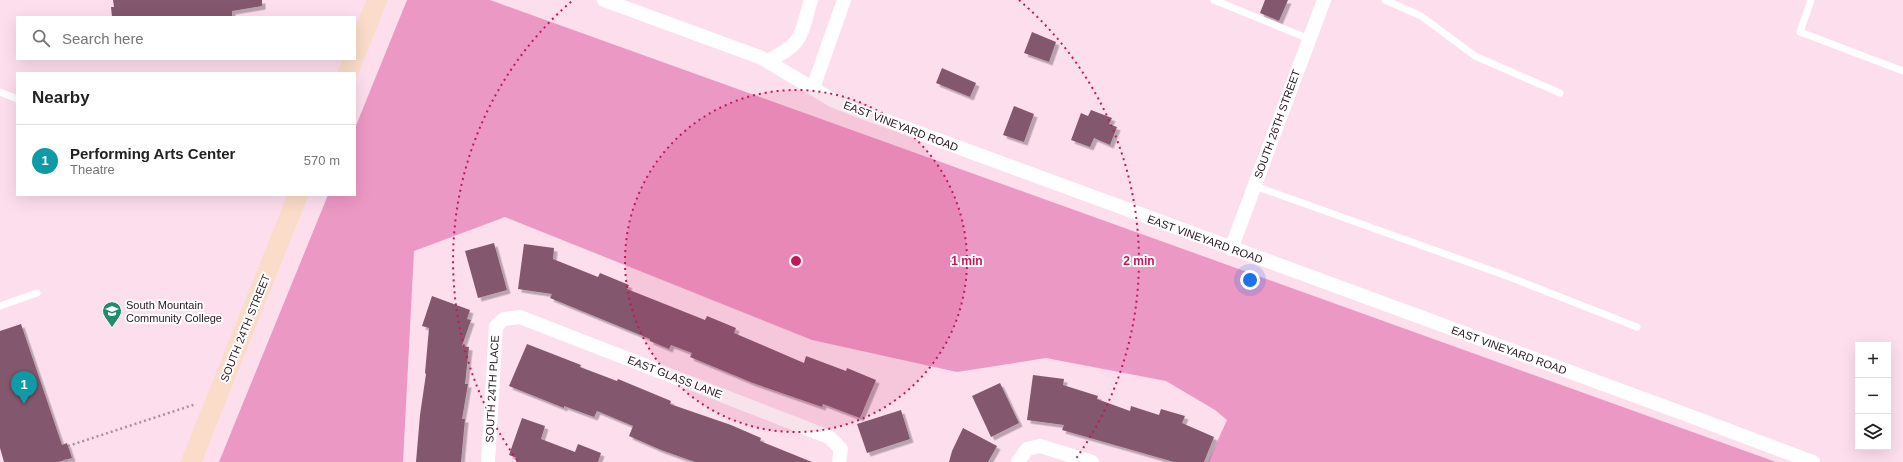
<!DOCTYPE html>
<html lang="en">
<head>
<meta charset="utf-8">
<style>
  body { margin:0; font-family:Helvetica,sans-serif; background:#f6f6f6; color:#222 }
  .controls { position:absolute; right:12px; bottom:12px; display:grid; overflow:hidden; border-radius:0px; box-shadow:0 4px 16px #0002 }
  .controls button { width:36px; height:36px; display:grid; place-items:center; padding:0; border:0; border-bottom:1px solid #e0e0e0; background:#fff; color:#222; font:20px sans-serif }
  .you { position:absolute; left:1250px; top:280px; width:14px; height:14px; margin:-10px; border:3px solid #fff; border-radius:50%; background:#1a73e8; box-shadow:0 0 0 6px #1a73e833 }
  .badge { display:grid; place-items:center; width:26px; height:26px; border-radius:50%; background:#1f8d6c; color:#fff; font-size:13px; font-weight:700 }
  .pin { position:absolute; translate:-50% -33px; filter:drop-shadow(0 1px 2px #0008) }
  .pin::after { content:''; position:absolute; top:21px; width:14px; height:12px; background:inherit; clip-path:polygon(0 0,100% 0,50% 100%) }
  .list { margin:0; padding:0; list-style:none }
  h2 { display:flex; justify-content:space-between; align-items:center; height:52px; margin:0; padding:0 16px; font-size:17px }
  h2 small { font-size:13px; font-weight:400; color:#767676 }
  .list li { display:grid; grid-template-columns:26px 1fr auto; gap:12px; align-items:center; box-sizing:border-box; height:72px; padding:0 16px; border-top:1px solid #e0e0e0 }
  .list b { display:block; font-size:15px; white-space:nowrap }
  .list p { margin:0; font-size:13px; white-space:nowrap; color:#767676 }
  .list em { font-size:13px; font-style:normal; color:#767676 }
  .icon { flex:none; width:22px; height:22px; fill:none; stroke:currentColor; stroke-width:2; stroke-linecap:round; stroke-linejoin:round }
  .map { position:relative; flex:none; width:1903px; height:462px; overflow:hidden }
  .search { position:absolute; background:#fff; box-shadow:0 4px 16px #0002; left:16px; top:16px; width:340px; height:44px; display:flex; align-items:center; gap:10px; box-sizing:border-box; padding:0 14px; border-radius:0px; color:#767676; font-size:15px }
  .panel { position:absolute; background:#fff; box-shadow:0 4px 16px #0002; left:16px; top:72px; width:340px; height:124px; border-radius:0px }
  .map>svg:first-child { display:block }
  .green { fill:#ec98c4 }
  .building { fill:#83586e; filter:url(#shadow) }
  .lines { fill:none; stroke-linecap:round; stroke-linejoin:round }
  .path { stroke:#a9909c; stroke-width:2.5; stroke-dasharray:2 3; stroke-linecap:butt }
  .service { stroke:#fff; stroke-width:7 }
  .minor { stroke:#fff; stroke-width:14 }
  .secondary { stroke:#fbdcca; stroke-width:20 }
  .ring { fill:none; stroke:#c2185b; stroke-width:2; stroke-dasharray:2 4 }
  .labels { text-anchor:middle; stroke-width:4; stroke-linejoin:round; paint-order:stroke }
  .street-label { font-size:11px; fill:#26151e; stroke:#fff }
  .poi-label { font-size:11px; fill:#26151e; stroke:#fff; text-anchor:start }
  .centre { fill:#c2185b; stroke:#fff; stroke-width:2 }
  .ring-label { font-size:12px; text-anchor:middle; font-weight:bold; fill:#c2185b; stroke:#fff; stroke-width:4; stroke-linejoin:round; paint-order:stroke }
</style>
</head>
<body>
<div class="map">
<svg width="1903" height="462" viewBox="0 0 1903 462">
  <defs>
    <filter id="shadow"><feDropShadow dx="3.5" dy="3.5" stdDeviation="0" flood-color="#0004"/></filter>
  </defs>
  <rect width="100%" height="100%" fill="#fddeed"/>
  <!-- green -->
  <path class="green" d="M407,0H490L1776,462H1208L1227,420L1215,410L1166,381L1140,376L1046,358L957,372L812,340L505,217L414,251L403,462H219L328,195H355V128Z"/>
  <!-- building -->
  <path class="building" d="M113,0H262V6L232,11V17H112L111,7H114Z
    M1265,0H1288L1279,21L1260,13Z
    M1032,32L1056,42L1049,62L1024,53Z
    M942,68L976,83L970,97L936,83Z
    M1014,106L1034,114L1024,142L1003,135Z
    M1091,110L1112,118L1109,124L1117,127L1110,145L1094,138L1090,147L1071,140L1081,113L1088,116Z
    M494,243L507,290L478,298L465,251Z
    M524,244L554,248L553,259L598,277L600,273L629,285L627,289L705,320L707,316L736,328L734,333L804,363L806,356L846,371L847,368L876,380L860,418L823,404L822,407L753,383L690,357L692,353L671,345L669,349L650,341V339L550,298L552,294L518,289Z
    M432,296L470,310L467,319L471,320L462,346L469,347L465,384H468L462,419H465L461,462H416L420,415L426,374L425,373L429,328L422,326Z
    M21,324L62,445L67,443L72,458L58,462H4L0,448V331Z
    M527,344L581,365L580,367L617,381L618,379L671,401L670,404L731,425L761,438L760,441L812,462H695L661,450L629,436L633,426L597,411L594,417L564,406V408L509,386Z
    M1033,375L1064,379L1063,385L1098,396L1097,399L1130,411L1131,406L1159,415L1161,409L1185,416L1182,423L1214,437L1204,462H1174L1062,430L1064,425L1027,420Z
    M1000,383L1019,423L991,437L972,396Z
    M901,410L910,439L867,453L857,424Z
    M522,418L545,426L541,439L575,452L578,444L601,453L598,462H516L517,458L509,455Z
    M963,428L997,446L988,462H949L952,451Z"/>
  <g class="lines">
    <!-- path -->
    <path class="path" d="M68,446L196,404
      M66,459V462"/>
    <!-- service -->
    <path class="service" d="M1214,0L1309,39
      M1385,0L1421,16L1475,56L1560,93
      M1811,0L1800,32L1903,71
      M0,92L17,99
      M1255,186L1504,275L1637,327
      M0,306L37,293"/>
    <!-- minor -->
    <path class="minor" d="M604,0L762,58L832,100L854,109C1173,227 1494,342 1813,462
      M767,61C804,44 800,36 811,0
      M813,88L844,0
      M1231,249L1324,0
      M488,462L496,326L504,319L520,317L829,437L841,449L839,462
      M1018,462L1027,449L1040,446L1092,462"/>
    <!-- secondary -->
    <path class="secondary" d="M355,55L377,0
      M348,73L353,59
      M191,462L298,195"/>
  </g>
  <!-- distance rings -->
  <circle cx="796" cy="261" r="171" fill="#c2185b" fill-opacity=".12"/>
  <g class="ring">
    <circle cx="796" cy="261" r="171"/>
    <path d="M517 460A343 343 0 0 1 573 0M1019 0A343 343 0 0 1 1075 460"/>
  </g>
  <!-- icons -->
  <defs>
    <g id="university-pin" transform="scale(1)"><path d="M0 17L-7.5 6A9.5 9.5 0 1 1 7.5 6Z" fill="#1f8d6c" stroke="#fff"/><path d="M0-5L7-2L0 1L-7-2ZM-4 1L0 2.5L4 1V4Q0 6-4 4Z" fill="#fff"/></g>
  </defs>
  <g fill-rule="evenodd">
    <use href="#university-pin" x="112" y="311"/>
  </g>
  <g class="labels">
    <!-- street labels -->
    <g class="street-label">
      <text transform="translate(1277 124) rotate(-70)" y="4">SOUTH 26TH STREET</text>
      <text transform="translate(901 126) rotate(21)" y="4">EAST VINEYARD ROAD</text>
      <text transform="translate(1205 239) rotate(20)" y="4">EAST VINEYARD ROAD</text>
      <text transform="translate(245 328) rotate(-68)" y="4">SOUTH 24TH STREET</text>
      <text transform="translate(1509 350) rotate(20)" y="4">EAST VINEYARD ROAD</text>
      <text transform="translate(675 377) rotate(21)" y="4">EAST GLASS LANE</text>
      <text transform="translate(492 389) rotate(-87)" y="4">SOUTH 24TH PLACE</text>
    </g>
    <!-- poi labels -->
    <g class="poi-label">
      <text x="126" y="309">South Mountain<tspan x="126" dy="13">Community College</tspan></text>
    </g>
  </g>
  <circle cx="796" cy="261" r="6" class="centre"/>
  <g class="ring-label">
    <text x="967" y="265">1 min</text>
    <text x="1139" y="265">2 min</text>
  </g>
</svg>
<div class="controls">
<button>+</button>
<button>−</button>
<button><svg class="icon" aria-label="layers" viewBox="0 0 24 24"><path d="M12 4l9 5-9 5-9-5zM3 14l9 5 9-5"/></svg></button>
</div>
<div class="you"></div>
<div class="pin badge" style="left:24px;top:404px;background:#0f9aa8">1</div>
<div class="search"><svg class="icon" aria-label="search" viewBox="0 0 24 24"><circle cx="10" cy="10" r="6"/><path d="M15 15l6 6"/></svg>Search here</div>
<section class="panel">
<h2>Nearby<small></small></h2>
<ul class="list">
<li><span class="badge" style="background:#0f9aa8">1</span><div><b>Performing Arts Center</b><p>Theatre</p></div><em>570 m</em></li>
</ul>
</section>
</div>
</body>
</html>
